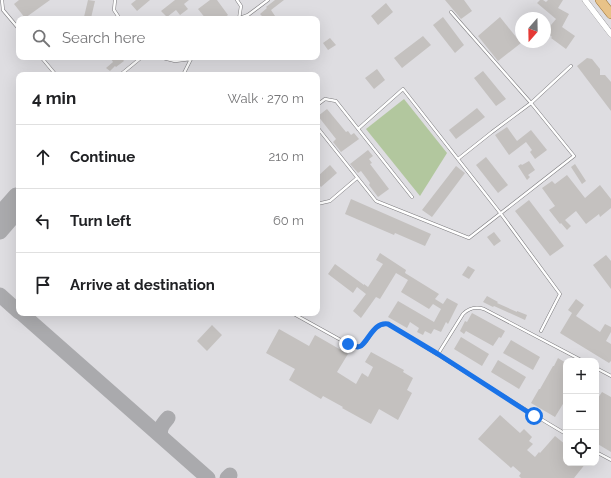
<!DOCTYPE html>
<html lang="en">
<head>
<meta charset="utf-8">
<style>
  body { margin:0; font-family:Raleway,sans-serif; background:#f6f6f6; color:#202124 }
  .controls { position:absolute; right:12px; bottom:12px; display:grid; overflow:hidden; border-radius:8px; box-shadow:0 4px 16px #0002 }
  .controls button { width:36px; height:36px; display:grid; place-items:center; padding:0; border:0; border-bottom:1px solid #e0e0e0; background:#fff; color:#202124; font:20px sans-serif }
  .compass { position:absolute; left:515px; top:12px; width:36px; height:36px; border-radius:50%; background:#fff; box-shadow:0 4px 16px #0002; rotate:200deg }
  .stop { position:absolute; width:12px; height:12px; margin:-9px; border:3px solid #1a73e8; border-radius:50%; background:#fff }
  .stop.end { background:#1a73e8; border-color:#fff; box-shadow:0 1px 4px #0008 }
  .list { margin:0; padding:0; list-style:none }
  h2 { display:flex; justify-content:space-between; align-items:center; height:52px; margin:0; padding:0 16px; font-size:17px }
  h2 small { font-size:13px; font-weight:400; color:#757577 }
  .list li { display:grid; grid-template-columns:26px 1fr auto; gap:12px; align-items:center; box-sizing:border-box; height:64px; padding:0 16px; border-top:1px solid #e0e0e0 }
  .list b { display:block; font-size:15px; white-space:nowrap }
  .list em { font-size:13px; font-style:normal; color:#757577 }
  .icon { flex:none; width:22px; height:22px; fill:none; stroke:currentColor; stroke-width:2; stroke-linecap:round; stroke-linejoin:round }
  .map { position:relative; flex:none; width:611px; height:478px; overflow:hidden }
  .search { position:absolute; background:#fff; box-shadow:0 4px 16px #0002; left:16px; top:16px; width:304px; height:44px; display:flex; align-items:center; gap:10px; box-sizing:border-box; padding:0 14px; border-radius:8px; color:#757577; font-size:15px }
  .panel { position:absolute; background:#fff; box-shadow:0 4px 16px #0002; left:16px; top:72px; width:304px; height:244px; border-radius:8px }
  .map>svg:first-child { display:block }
  .green { fill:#b2c79e }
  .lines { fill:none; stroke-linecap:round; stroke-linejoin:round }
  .taxiway { stroke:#aaaaad; stroke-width:15 }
  .building { fill:#c4c1bf }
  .lane-casing { stroke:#7c7b7e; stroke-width:3.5 }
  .street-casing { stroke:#7c7b7e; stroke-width:6 }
  .primary-casing { stroke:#986f30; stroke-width:10 }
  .lane { stroke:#fff; stroke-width:2.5 }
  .street { stroke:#fff; stroke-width:5.5 }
  .primary { stroke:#e8c288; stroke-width:9 }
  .route { stroke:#1a73e8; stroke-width:5 }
</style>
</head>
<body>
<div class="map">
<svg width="611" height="478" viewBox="0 0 611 478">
  <rect width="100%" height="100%" fill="#dedde1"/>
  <!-- green -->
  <path class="green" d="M404,99L447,153L420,196L366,129Z"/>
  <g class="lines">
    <!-- taxiway -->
    <path class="taxiway" d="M0,213L16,195
      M0,232L19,210
      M0,295L19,312
      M21,313L208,478
      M161,436C159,428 163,424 168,418
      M227,478L230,475"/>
  </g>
  <!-- building -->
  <path class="building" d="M19,0H50L25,18L14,4Z
    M88,0L95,1L91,18L84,17Z
    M136,0H150L137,11L131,4Z
    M175,0H189L184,4L188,9L180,15L176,10L167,17L161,11Z
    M210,0H217L228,15L223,19H206L198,9Z
    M275,0H284L271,10L277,19H265L260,14L267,8L266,7Z
    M445,0H464L472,11L461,19Z
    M540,0H543L546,2L548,0H563L558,8L569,14L562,27L575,36L566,49L551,38L552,37L546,31L556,19L537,3Z
    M386,3L393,12L378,25L371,16Z
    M443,17L464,45L455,53L433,25Z
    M500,17L521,43L498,61L478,36Z
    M423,36L431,45L402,68L394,58Z
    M330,38L336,45L328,50L323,43Z
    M110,57H121L124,61L116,67L115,66L110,71L106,68L113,62Z
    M587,58L592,59L600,69V75H605L611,82V111L577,66Z
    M377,69L385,80L374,89L365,78Z
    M483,71L506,99L496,106L474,78Z
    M477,108L485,117L456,139L449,130Z
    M327,109L346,132L348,131L351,135L354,133L359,139L341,152L333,142L336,139L318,116Z
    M507,127L517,141L531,130L547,150L535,159L530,152L532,150L526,142L509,155L495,135Z
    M368,150L373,156L369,159L372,163L370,164L389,189L378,197L369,185L370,183L361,171L358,173L350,164Z
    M486,157L508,185L498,193L476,165Z
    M529,161L535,170L528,175L530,177L527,180L518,166L521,164L522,165Z
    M575,164L586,181L582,184L571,167Z
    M330,165L337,173L321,187L317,182V177Z
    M456,166L465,173L432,217L422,210Z
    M567,175L585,198L600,185L611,199V208L600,217L599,214L586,224L576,211L565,220L571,226L567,230L561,223L560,224L549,210L555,206L542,188L552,181L555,184Z
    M351,199L431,234L425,246L395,233L394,235L345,214Z
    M529,200L564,246L550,256L515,211Z
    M494,232L501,241L494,246L487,237Z
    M380,253L406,270L405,273L439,294L435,299L443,304L447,298L458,304L448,324L446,322L441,332L434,329L431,334L425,331L423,335L417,332L419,328L410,322L407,328L388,317L398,301L434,322L441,309L433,304L429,309L401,292L408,280L396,273L380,299L376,297L361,318L353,311L366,294L357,287L353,293L328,274L335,264L364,285V284L368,287L383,264L376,260Z
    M606,255L611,261V289L593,265Z
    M468,266L475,270L469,279L462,275Z
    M487,296L498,302L497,303L517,312V311L527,315L525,320L494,306L493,307L483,302Z
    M576,299L584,305L576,316L600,332L605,324L611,327V332L606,341L611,344V361L609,363L560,333L572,313L568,310Z
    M472,313L505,331L501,338L499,337L493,346L466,331L464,334L460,331L465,321L467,322Z
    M212,325L222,335L207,351L197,341Z
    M279,329L309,346L315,335L348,354L337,372L356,384L362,373L368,377L373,367L365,362L371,352L404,370L403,372L413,378L407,390L412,393L398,420L379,409L371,424L342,408L343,407L323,396L321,399L289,380L295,369L266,353Z
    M461,337L489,354L482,366L454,349Z
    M511,340L540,357L533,370L503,353Z
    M558,358L566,363V399L555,417L531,403L539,389H540L553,366H554Z
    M498,360L526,377L519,389L491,372Z
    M602,392L611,397V452L596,443V401Z
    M500,415L520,433L524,429L532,437L529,441L533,444L527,450L535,457L539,452L540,453L555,436L566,445V463H586L574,478H521L519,476L521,473L513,466L511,468L478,439Z"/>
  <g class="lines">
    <!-- lane casing -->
    <g class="lane-casing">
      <path id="lane" d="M2,0L3,10L19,29
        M115,0L114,10L120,19
        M237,0L241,6L239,19
        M240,18L248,15L268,0
        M41,57L56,75
        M159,57L175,61L191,59
        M120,75L142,57
        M185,75L184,73L191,59L195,57
        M317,105L325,99L336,101L412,197
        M317,127L376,201L469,238L574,156L531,103L451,12
        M358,129L403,89L501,214L560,294L541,331
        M458,159L492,132L531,103L571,66
        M317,204L330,201L357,178
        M292,313L348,344C351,345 355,347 358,347C370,346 370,322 388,324C448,360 506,399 566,434
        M438,354L463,314C469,308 475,306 484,309L583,361
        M596,368L611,376
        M596,452L611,460"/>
    </g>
    <!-- street casing -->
    <g class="street-casing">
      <path id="street" d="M585,0L611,34"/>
    </g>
    <!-- primary casing -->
    <g class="primary-casing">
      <path id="primary" d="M600,0L611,14"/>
    </g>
    <!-- lane -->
    <use href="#lane" class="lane"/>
    <!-- street -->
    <use href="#street" class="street"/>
    <!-- primary -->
    <use href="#primary" class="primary"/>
  </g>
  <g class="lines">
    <!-- route -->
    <path class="route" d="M348,344L358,347L361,346C370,338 374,322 388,324L438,354L534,416"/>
  </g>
</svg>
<div class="controls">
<button>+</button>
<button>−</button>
<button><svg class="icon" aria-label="locate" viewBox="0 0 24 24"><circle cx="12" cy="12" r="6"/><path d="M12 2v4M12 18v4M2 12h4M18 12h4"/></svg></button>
</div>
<svg class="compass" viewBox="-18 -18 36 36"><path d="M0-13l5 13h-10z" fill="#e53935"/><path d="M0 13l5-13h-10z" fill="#757577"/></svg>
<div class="stop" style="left:534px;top:416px"></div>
<div class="stop end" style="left:348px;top:344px"></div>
<div class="search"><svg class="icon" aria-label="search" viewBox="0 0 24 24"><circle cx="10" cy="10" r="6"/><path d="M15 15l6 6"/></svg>Search here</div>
<section class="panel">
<h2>4 min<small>Walk · 270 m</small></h2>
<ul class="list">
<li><svg class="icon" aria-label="ahead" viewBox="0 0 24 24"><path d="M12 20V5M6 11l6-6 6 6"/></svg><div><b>Continue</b></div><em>210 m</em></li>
<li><svg class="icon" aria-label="left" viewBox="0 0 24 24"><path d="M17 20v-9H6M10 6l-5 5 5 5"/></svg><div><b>Turn left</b></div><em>60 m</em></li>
<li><svg class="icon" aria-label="arrive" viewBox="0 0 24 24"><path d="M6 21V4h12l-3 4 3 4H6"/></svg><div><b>Arrive at destination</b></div></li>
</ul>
</section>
</div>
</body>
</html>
